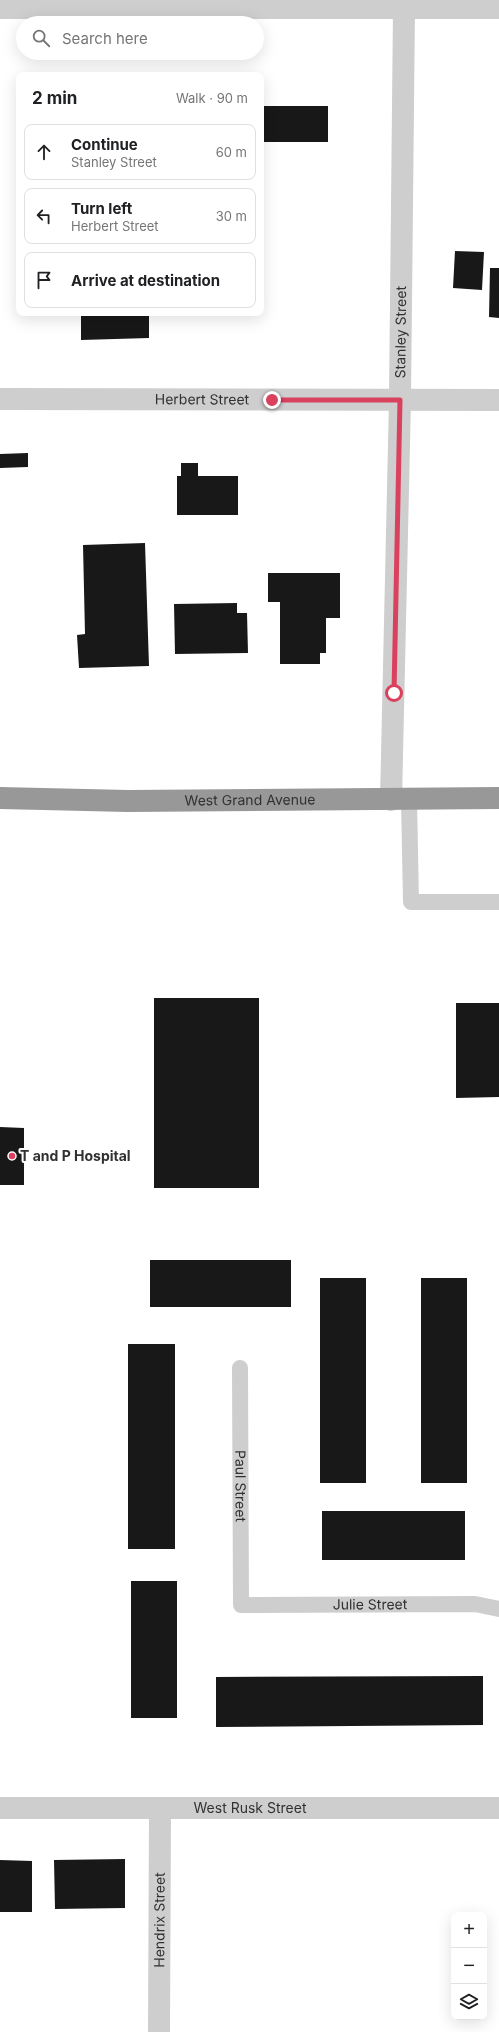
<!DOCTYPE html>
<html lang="en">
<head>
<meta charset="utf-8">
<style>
  body { margin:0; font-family:Inter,sans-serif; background:#f2f2f2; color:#202124 }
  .controls { position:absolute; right:12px; bottom:12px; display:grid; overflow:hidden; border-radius:8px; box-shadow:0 4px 16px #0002 }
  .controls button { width:36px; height:36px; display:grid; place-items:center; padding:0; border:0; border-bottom:1px solid #e0e0e0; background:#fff; color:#202124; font:20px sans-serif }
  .stop { position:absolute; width:12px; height:12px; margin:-9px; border:3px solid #da415e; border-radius:50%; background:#fff }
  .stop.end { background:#da415e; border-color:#fff; box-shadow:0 1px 4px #0008 }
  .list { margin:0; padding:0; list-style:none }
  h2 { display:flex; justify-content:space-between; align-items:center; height:52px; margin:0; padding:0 16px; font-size:17px }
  h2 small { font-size:13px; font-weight:400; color:#757577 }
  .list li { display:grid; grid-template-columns:26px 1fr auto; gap:12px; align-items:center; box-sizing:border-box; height:56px; margin:0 8px 8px; padding:0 8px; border:1px solid #e0e0e0; border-radius:8px }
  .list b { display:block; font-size:15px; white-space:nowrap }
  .list p { margin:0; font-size:13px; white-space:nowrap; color:#757577 }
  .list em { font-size:13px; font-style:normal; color:#757577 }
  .icon { flex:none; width:22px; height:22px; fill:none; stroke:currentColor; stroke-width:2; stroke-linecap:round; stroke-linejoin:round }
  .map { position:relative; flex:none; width:499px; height:2032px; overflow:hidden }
  .search { position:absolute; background:#fff; box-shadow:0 4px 16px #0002; left:16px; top:16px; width:248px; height:44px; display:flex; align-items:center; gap:10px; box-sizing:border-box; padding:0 14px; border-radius:22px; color:#757577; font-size:15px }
  .panel { position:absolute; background:#fff; box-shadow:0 4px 16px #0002; left:16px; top:72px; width:248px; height:244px; border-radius:8px }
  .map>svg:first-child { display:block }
  .building { fill:#181818 }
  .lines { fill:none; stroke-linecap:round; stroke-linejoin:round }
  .lane { stroke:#cecece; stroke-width:16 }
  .street { stroke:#cecece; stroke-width:22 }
  .highway { stroke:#989898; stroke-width:22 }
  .route { stroke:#da415e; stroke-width:5 }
  .poi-dot { fill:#da415e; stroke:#fff; stroke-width:1.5 }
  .labels { text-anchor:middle; stroke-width:4; stroke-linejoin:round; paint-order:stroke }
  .street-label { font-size:14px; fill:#313131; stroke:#fff }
  .poi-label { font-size:14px; font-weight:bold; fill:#313131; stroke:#fff; text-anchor:start }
</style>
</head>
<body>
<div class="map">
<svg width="499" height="2032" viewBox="0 0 499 2032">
  <rect width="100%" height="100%" fill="#fff"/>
  <!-- building -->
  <path class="building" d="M261,106H328V142H261Z
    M455,251L484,252L482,290L453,288Z
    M490,268H499V318L489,317Z
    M81,313H149V338L81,340Z
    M28,453V467L0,468V454Z
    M181,463H198V476H238V515H177V476H181Z
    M145,543L149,666L79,668L77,635L85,634L83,545Z
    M268,573H340V618H326V653H320V664H280V602H268Z
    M237,603V613H247L248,653L175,654L174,604Z
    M154,998H259V1188H154Z
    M456,1003H499V1097L456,1098Z
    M0,1127L24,1128V1185H0Z
    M150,1260H291V1307H150Z
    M320,1278H366V1483H320Z
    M421,1278H467V1483H421Z
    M128,1344H175V1549H128Z
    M322,1511H465V1560H322Z
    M131,1581H177V1718H131Z
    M483,1676V1725L216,1727V1677Z
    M125,1859V1908L55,1909L54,1860Z
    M0,1860L32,1861V1912H0Z"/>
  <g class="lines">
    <!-- lane -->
    <g class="lane">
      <path d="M409,800L411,902H499"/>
      <path id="s1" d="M240,1368L241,1605L475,1604L499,1609"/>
    </g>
    <!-- street -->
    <g class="street">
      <path d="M0,8H499"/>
      <path id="s2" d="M0,399L499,400"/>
      <path id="s3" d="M391,800L400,400L404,8"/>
      <path id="s4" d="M0,1808H499"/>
      <path id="s5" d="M159,2032L160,1809"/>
    </g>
    <!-- highway -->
    <path class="highway" id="s6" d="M0,798L128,801L499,798"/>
  </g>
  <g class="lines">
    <!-- route -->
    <path class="route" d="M272,400H400L394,693"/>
  </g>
  <!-- markers -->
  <circle class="poi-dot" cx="12" cy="1156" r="4"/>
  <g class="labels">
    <!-- street labels -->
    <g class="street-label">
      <text dy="5" stroke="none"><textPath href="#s3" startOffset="468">Stanley Street</textPath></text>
      <text dy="5" stroke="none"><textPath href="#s2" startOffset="202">Herbert Street</textPath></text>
      <text dy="5" stroke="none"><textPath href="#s6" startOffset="250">West Grand Avenue</textPath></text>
      <text dy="5" stroke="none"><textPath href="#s1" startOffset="118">Paul Street</textPath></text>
      <text dy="5" stroke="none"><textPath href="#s1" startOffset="366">Julie Street</textPath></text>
      <text dy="5" stroke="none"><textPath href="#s4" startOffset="250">West Rusk Street</textPath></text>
      <text dy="5" stroke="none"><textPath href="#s5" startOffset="112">Hendrix Street</textPath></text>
    </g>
    <!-- poi labels -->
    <g class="poi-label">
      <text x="20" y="1161">T and P Hospital</text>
    </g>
  </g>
</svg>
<div class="controls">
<button>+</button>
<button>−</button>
<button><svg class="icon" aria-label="layers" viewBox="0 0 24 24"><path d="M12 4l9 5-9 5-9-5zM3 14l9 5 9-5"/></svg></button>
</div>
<div class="stop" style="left:394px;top:693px"></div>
<div class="stop end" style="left:272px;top:400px"></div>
<div class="search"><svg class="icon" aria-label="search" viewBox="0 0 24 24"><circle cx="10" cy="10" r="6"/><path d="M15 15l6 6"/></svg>Search here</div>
<section class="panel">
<h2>2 min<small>Walk · 90 m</small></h2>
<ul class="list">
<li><svg class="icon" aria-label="ahead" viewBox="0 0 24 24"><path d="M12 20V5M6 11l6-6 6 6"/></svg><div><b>Continue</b><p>Stanley Street</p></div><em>60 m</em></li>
<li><svg class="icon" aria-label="left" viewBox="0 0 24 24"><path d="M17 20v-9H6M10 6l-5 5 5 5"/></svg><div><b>Turn left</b><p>Herbert Street</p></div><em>30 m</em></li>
<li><svg class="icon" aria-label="arrive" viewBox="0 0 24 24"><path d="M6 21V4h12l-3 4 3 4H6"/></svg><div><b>Arrive at destination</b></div></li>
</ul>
</section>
</div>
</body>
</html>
